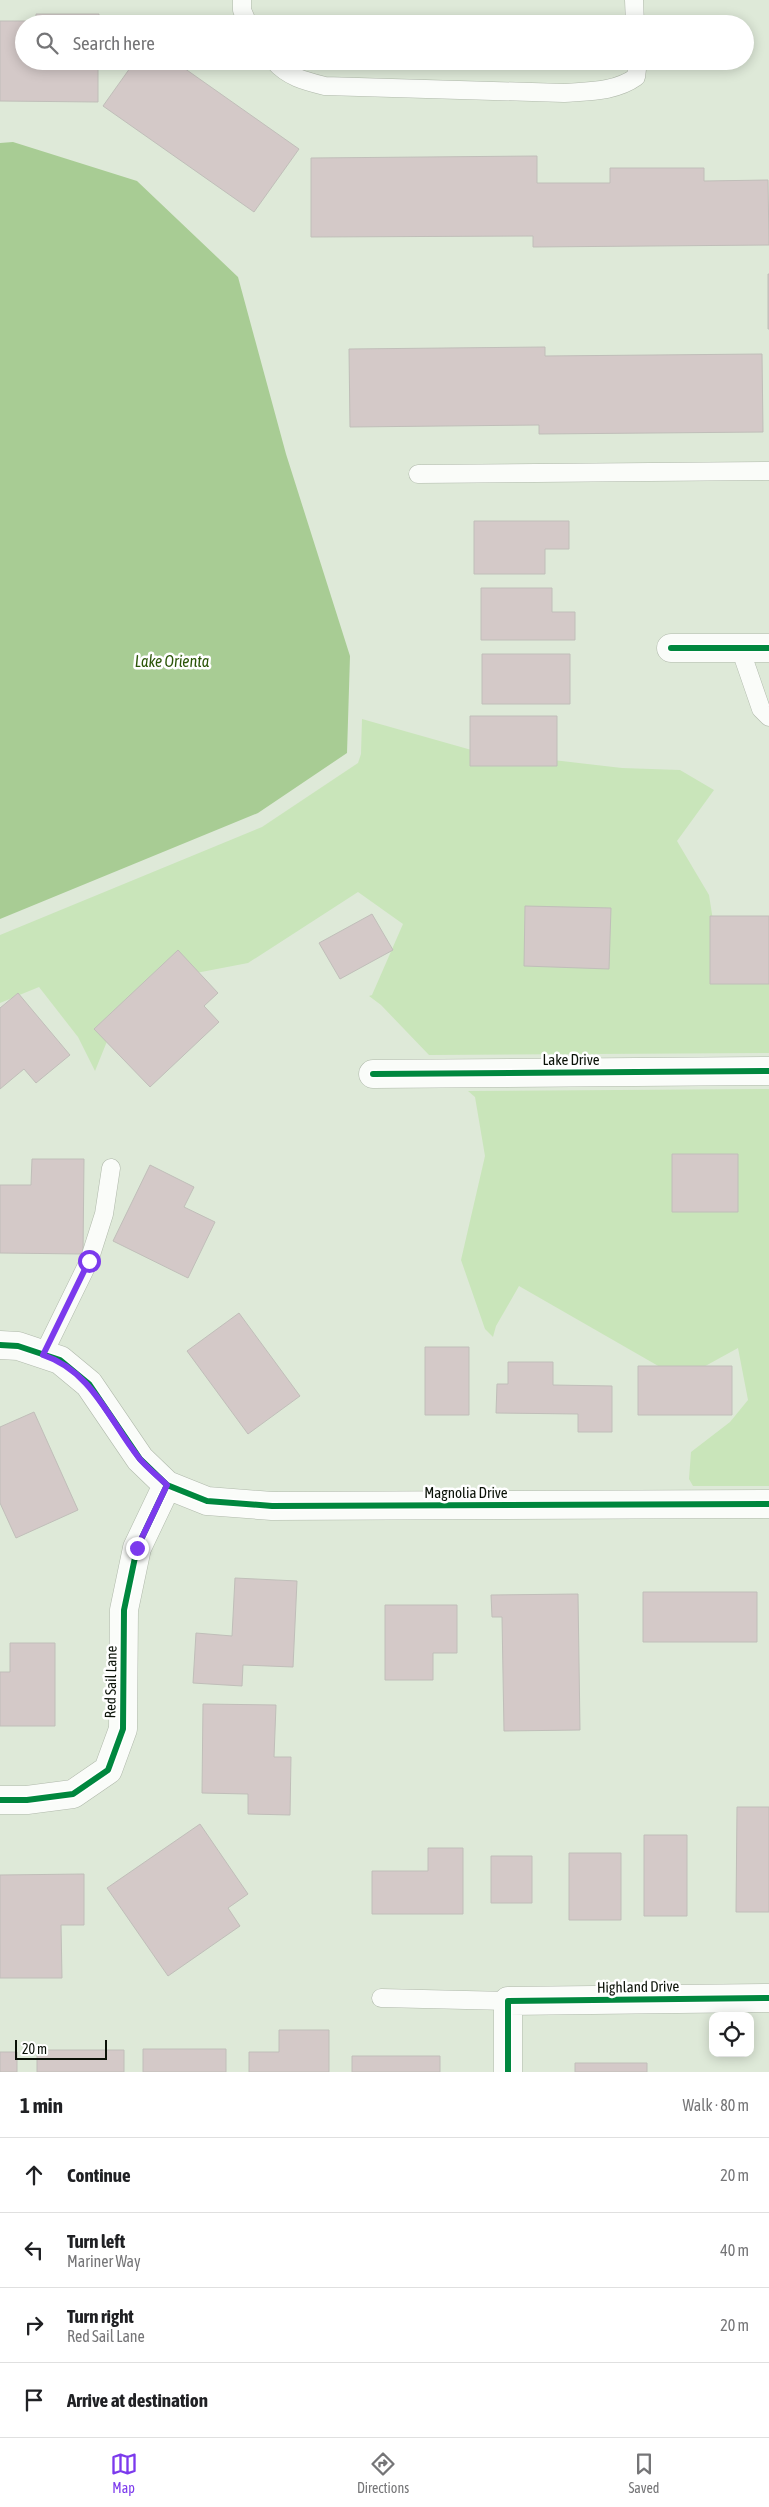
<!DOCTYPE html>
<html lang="en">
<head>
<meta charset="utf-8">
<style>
  body { margin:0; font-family:"Asap Condensed",sans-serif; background:#f2f2f2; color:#202124 }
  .controls { position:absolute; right:15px; bottom:15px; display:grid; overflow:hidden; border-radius:10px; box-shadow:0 2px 12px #0003 }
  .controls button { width:45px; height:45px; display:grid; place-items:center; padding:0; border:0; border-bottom:1px solid #e0e0e0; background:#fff; color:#202124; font:25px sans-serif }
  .scale { position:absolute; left:15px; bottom:12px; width:92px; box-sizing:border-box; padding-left:5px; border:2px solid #0a1107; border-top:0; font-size:14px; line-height:18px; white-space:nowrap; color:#0a1107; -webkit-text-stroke:4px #fff; paint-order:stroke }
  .stop { position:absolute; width:15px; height:15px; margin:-11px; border:4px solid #7c3aed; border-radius:50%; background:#fff }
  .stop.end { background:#7c3aed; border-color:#fff; box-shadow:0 1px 5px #0008 }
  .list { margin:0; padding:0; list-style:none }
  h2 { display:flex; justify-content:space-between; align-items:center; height:65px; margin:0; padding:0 20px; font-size:21px }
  h2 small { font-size:16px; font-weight:400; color:#757577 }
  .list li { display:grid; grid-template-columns:32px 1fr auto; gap:15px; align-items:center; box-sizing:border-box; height:75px; padding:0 20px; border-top:1px solid #e0e0e0 }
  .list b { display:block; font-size:19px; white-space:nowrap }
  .list p { margin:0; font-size:16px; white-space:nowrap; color:#757577 }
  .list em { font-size:16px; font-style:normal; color:#757577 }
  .icon { flex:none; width:28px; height:28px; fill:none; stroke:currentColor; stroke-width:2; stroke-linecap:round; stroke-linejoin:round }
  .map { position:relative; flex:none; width:769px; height:2072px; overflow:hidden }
  .search { position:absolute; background:#fff; box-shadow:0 2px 12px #0003; left:15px; right:15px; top:15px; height:55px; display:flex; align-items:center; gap:12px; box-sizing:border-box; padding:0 18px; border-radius:28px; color:#757577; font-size:19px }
  .sheet { height:365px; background:#fff }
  nav { display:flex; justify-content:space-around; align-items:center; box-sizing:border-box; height:70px; border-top:1px solid #e0e0e0; background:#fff; font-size:14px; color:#757577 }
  nav a { display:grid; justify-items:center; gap:2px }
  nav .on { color:#7c3aed }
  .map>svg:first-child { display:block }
  .green { fill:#c9e5ba }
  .water { fill:#a8cc94 }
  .building { fill:#d4c9c8; stroke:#c0beb9 }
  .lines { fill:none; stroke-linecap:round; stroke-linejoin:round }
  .lane-casing { stroke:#b0b9ab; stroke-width:19 }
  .street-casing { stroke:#b0b9ab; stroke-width:29 }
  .lane { stroke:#fafcf9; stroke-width:18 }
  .street { stroke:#fafcf9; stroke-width:28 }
  .cycleway-casing { stroke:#fff; stroke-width:9 }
  .cycleway { stroke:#00873e; stroke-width:6 }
  .route { stroke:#7c3aed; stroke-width:6 }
  .labels { text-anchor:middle; stroke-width:5; stroke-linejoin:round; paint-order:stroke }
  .street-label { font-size:15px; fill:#0a1107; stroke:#fff }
  .water-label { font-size:16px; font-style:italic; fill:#2b5508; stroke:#fff }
</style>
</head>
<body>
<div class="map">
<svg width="769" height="2072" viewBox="0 0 769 2072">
  <rect width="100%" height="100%" fill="#dee9d8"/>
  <!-- green -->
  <path class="green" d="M362,719L475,751L622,768L680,770L714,790L677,841L709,895L714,927L769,978V1053L429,1055L381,1005L369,996L372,995L403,924L358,892L248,963L144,983L112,1029L95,1071L78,1037L39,987L0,1003V935L262,827L358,763L361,754Z
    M769,1089V1486H693L689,1479L691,1452L730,1422L748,1400L738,1348L698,1370L674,1375L519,1286L496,1326L493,1337L485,1329L461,1260L485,1156L475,1097L468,1091Z"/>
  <!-- water -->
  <path class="water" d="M13,142L137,181L238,277L286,454L350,656L347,753L258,813L0,919V143Z"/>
  <!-- building -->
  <path class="building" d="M36,14H99L98,24H24V61H98V102L0,101V21H36Z
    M135,61H174L299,149L254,212L103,106Z
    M537,156V183H610V168H704V181L768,180L769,245L533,247V236L311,237V158Z
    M768,274H769V329H768Z
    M545,347V356L762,354L763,432L539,434V425L350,427L349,349Z
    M474,521H569V549H545V574H474Z
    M481,588H552V612H575V640H481Z
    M482,654H570V704H482Z
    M470,716H557V766H470Z
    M525,906L611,908L609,969L524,966Z
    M372,914L393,950L340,979L319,943Z
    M710,916H769V984H710Z
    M178,950L218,993L204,1006L219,1022L150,1087L94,1029Z
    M18,993L70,1055L36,1083L24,1069L0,1089V1008Z
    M672,1154H738V1212H672Z
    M32,1159H84L83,1254L0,1253V1185H31Z
    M150,1165L194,1187L184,1207L215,1222L188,1278L113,1241Z
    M239,1313L300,1396L248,1434L187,1351Z
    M425,1347H469V1415H425Z
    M508,1362H553V1385L612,1386V1432H578V1414L496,1413L497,1384H508Z
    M638,1366H732V1415H638Z
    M34,1412L78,1510L16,1538L0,1503V1427Z
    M235,1578L297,1581L293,1667L243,1665L242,1686L193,1683L196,1633L232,1636Z
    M643,1592H757V1642H643Z
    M578,1594L580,1730L504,1731L502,1617H492L491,1595Z
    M385,1605H457V1653H433V1680H385Z
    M10,1643H55V1726H0V1672H10Z
    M203,1704L276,1705L274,1757H291L290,1815L248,1814V1794L202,1793Z
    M737,1807H769V1912H736Z
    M200,1824L248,1894L228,1908L240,1926L168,1976L107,1888Z
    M644,1835H687V1916H644Z
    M428,1848H463V1914H372V1871H428Z
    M569,1853H621V1920H569Z
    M491,1856H532V1903H491Z
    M84,1874V1925H61L62,1978H0V1875Z
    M279,2030H329V2072H249V2052H279Z
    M143,2049H226V2072H143Z
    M37,2050H124V2072H37Z
    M0,2052H17V2072H0Z
    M352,2056H440V2072H352Z
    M575,2063H647V2072H575Z"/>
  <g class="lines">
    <!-- lane casing -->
    <g class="lane-casing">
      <path id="lane" d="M242,0V10L248,24
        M634,0L635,24
        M274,61C288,77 305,81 325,86L564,93C589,91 615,92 636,77L638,61
        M418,474L769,471
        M740,648L761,709L769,717
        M43,1355L89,1261L104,1214L111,1168
        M381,1998L508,2001"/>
    </g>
    <!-- street casing -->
    <g class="street-casing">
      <path id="street" d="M671,648H769
        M373,1074L769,1071
        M0,1345L18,1346L60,1360L89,1384L140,1459L167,1485L207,1501L272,1506L769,1504
        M0,1800H27L73,1794L108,1770L123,1729L124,1610L137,1548L167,1485
        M508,2072V2001L769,1998"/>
    </g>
    <!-- lane -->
    <use href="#lane" class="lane"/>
    <!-- street -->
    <use href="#street" class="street"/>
    <!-- cycleway casing -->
    <g class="cycleway-casing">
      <path id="cycleway" d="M671,648H769
        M373,1074L769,1071
        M0,1345L18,1346L60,1360L89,1384L140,1459L167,1485L207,1501L272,1506L769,1504
        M0,1800H27L73,1794L108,1770L123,1729L124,1610L137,1548L167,1485
        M508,2072V2001L769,1998"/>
    </g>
    <!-- cycleway -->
    <use href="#cycleway" class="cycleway"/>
  </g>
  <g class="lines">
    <!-- route -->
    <path class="route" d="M89,1261L43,1355C92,1371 109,1420 139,1458C147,1468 158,1476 167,1485L137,1548"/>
  </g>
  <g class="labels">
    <!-- street labels -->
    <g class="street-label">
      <text x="571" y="1065">Lake Drive</text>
      <text x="466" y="1498">Magnolia Drive</text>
      <text transform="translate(111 1682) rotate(-89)" y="5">Red Sail Lane</text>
      <text transform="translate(638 1987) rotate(-1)" y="5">Highland Drive</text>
    </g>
    <!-- water labels -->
    <g class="water-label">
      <text x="172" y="667">Lake Orienta</text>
    </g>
  </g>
</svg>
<div class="controls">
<button><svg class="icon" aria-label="locate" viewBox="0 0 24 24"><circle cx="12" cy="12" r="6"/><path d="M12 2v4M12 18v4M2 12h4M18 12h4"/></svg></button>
</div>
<div class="scale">20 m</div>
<div class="stop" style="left:89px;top:1261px"></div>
<div class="stop end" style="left:137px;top:1548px"></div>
<div class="search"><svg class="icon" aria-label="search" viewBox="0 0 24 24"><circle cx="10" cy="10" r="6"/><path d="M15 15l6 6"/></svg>Search here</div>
</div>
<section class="sheet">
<h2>1 min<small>Walk · 80 m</small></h2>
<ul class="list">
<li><svg class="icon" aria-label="ahead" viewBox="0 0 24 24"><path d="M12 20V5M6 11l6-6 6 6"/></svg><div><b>Continue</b></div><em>20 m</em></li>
<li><svg class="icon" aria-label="left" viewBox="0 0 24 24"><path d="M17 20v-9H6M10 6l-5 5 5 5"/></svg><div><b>Turn left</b><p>Mariner Way</p></div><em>40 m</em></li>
<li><svg class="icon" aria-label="right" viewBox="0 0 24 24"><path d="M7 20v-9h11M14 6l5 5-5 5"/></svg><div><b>Turn right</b><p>Red Sail Lane</p></div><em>20 m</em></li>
<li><svg class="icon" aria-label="arrive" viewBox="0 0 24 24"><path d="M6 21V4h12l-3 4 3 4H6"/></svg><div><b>Arrive at destination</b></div></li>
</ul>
</section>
<nav>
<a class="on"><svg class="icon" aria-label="map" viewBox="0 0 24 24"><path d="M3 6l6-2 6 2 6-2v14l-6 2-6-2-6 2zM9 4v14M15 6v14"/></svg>Map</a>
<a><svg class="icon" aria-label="directions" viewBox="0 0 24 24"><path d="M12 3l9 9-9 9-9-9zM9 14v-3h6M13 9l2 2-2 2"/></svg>Directions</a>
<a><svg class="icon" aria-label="saved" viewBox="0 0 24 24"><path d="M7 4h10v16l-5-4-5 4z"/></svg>Saved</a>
</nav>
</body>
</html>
